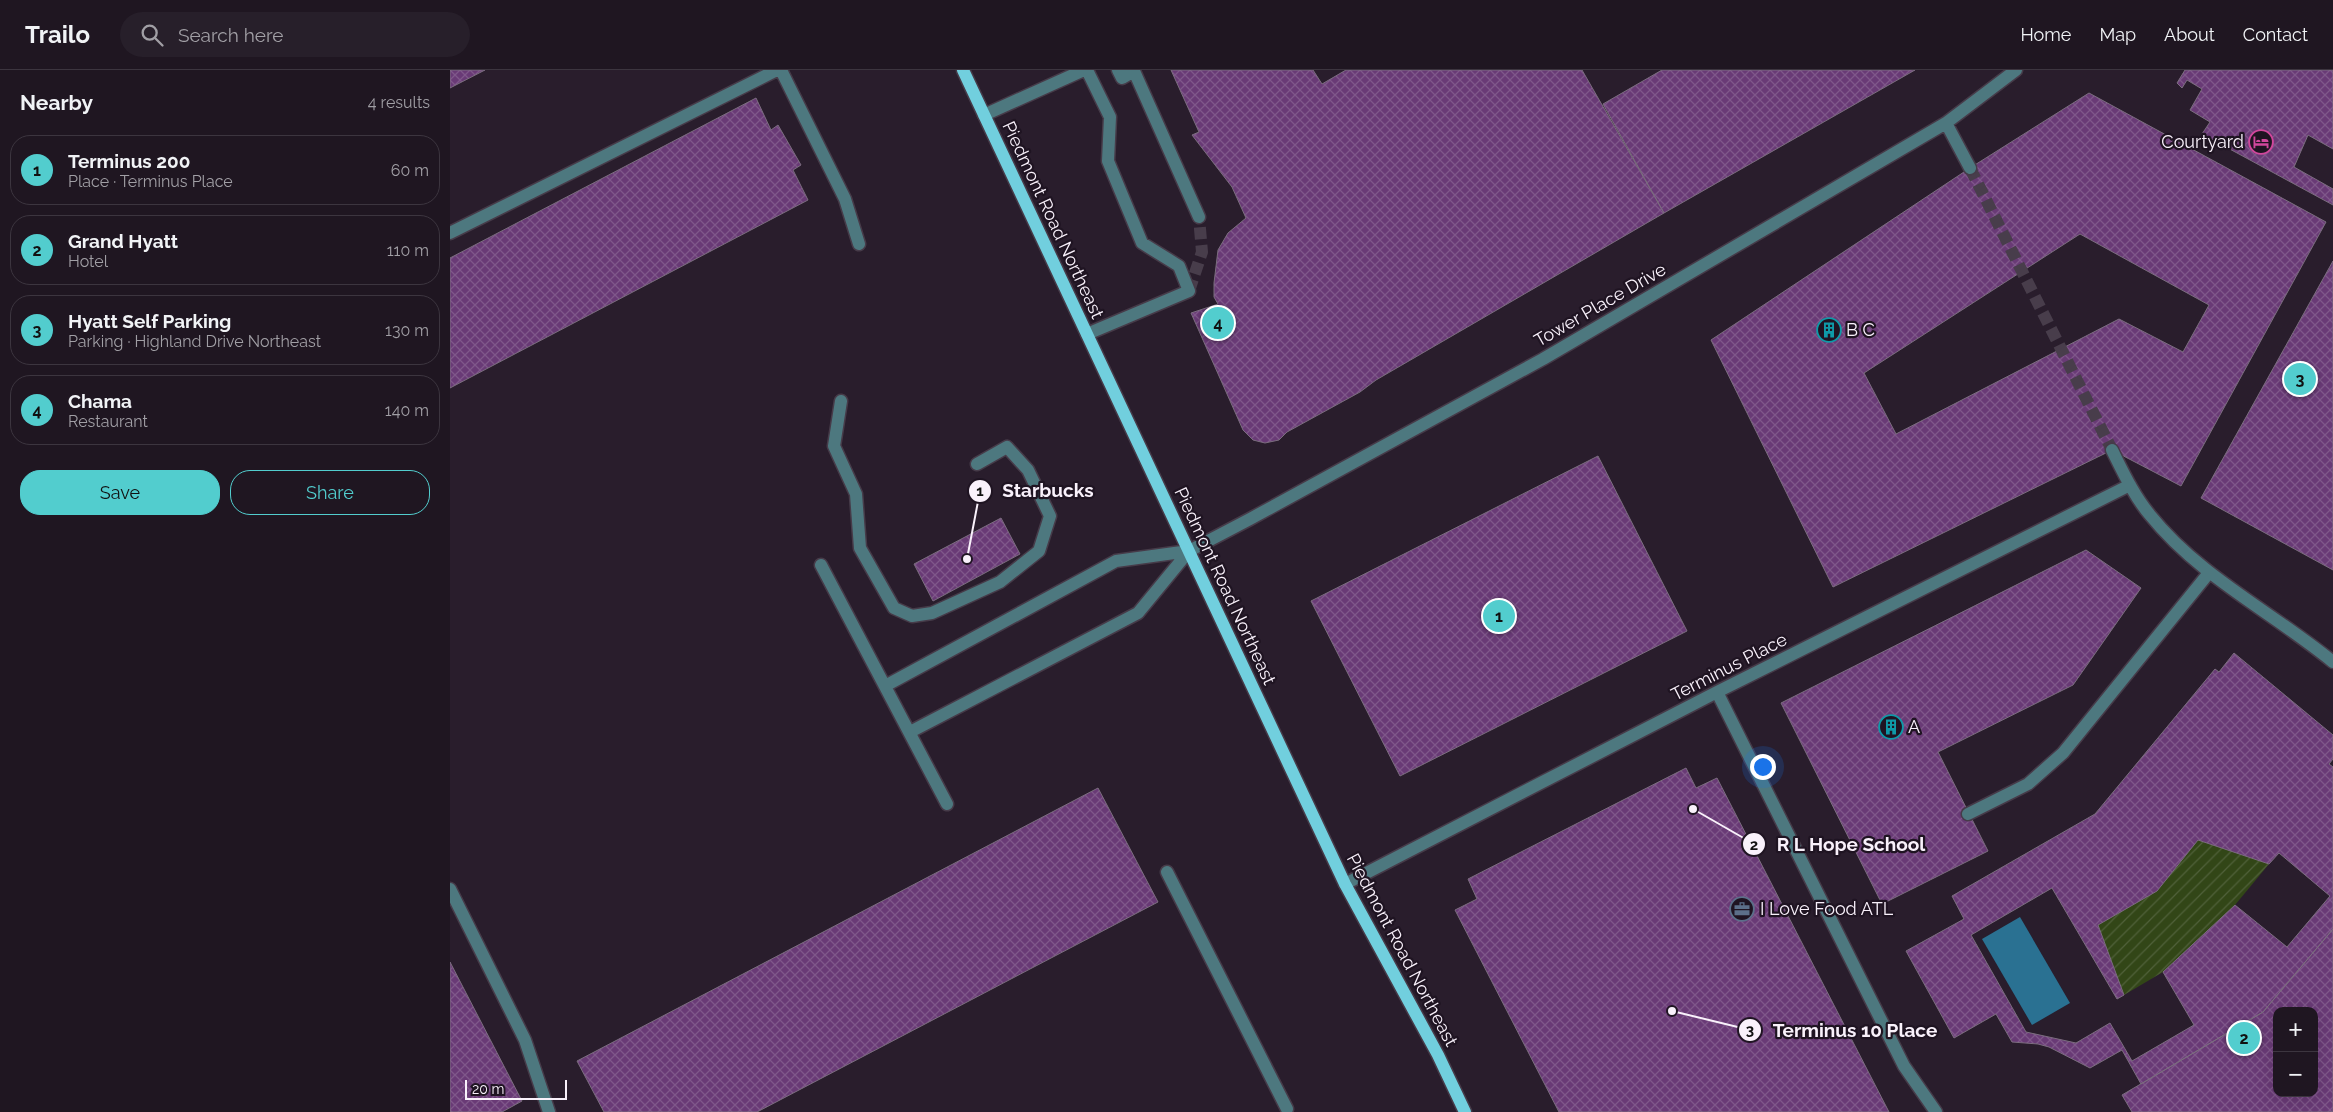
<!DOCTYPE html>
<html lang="en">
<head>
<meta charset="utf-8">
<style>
  body { margin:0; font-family:Raleway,sans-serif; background:#271f2a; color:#f1f3f6 }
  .controls { position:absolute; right:15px; bottom:15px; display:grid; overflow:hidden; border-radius:10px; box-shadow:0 5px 20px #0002 }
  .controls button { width:45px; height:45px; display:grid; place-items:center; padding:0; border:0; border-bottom:1px solid #3c353f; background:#1f1621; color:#f1f3f6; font:25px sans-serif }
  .scale { position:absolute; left:15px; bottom:12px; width:102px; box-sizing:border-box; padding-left:5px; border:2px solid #f9f1fb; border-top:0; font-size:14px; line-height:18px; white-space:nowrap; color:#f9f1fb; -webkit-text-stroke:4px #1f1422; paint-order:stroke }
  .you { position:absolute; left:1312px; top:696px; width:18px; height:18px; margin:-12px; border:4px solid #fff; border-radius:50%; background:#1a73e8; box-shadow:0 0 0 8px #1a73e833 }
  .badge { display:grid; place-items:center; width:32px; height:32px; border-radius:50%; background:#52cdce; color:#111; font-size:16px; font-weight:700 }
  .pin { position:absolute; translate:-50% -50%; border:2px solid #fff; box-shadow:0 1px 5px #0006 }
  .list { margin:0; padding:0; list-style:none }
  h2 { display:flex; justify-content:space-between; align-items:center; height:65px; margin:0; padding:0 20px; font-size:21px }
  h2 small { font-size:16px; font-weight:400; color:#a19fa5 }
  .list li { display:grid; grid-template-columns:32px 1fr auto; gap:15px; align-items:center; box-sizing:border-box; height:70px; margin:0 10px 10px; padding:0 10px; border:1px solid #3c353f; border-radius:20px }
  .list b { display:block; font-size:19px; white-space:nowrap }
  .list p { margin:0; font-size:16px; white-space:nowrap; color:#a19fa5 }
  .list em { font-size:16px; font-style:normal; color:#a19fa5 }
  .actions { display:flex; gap:10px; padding:15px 20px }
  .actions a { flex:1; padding:11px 0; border:1px solid #52cdce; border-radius:20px; text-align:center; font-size:18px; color:#52cdce }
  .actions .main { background:#52cdce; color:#111 }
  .icon { flex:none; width:28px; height:28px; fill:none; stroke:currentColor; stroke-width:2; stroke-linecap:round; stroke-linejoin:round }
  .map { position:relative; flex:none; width:1883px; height:1042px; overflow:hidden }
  header { display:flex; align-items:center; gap:30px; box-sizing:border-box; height:70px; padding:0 25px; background:#1f1621; border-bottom:1px solid #3c353f }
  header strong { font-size:24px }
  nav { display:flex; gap:28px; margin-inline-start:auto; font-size:18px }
  .search { width:350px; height:45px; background:#271f2a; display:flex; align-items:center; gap:12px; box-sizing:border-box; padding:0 18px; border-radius:28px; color:#a19fa5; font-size:19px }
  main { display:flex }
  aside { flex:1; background:#1f1621 }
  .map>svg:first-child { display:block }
  .garden { fill:url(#garden-furrows) }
  .water { fill:#2a7192 }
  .building { fill:url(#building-cross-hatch); stroke:#7b6d7f; fill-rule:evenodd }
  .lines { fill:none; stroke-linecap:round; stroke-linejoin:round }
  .minor-tunnel { stroke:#483d4b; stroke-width:12; stroke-dasharray:12 6; stroke-linecap:butt }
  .minor-casing { stroke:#463b49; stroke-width:15 }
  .major-casing { stroke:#463b49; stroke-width:15 }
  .minor { stroke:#4d787f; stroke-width:12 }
  .major { stroke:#71cfde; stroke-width:12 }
  .labels { text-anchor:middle; stroke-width:4.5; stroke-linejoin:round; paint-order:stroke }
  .poi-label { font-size:18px; fill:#f9f1fb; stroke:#1f1422; text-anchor:start }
  .street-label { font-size:18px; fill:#f9f1fb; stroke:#1f1422 }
  .leader { fill:none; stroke:#f9f1fb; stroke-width:2 }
  .callout-dot { fill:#f9f1fb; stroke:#1f1422; stroke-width:2 }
  .mark-label { font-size:15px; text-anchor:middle; font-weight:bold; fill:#111 }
  .callout-label { font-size:19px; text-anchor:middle; font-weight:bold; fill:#f9f1fb; stroke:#1f1422; stroke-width:4.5; stroke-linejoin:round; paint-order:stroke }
</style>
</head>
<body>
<header>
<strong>Trailo</strong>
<div class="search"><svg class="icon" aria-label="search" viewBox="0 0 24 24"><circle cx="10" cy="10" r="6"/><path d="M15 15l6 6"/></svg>Search here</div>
<nav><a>Home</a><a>Map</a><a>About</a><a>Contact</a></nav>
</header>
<main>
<aside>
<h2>Nearby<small>4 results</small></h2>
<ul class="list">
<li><span class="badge">1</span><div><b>Terminus 200</b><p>Place · Terminus Place</p></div><em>60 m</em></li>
<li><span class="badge">2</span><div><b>Grand Hyatt</b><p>Hotel</p></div><em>110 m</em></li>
<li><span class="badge">3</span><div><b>Hyatt Self Parking</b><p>Parking · Highland Drive Northeast</p></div><em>130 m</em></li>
<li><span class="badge">4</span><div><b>Chama</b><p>Restaurant</p></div><em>140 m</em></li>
</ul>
<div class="actions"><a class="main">Save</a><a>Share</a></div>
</aside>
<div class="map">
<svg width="1883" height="1042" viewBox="0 0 1883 1042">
  <defs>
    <pattern id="garden-furrows" width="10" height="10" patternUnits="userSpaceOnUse" patternTransform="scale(1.25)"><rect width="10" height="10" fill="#324617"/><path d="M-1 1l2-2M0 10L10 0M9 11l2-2" fill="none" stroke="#50613a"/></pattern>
    <pattern id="building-cross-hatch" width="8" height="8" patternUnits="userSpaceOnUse" patternTransform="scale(1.25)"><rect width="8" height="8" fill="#693a76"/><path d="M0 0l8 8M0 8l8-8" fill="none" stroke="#7f578a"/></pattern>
  </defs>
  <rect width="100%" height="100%" fill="#291d2c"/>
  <!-- garden -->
  <path class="garden" d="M1748,770L1819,794L1785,835L1713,902L1674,925L1648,855L1707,821Z"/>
  <!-- water -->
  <path class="water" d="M1570,847L1620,933L1582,955L1532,869Z"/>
  <!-- building -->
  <path class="building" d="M0,0H35L0,18Z
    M721,0H863L872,14L896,0H1132L1214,143L926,310L910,322L837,362L829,370L815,373L803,370L793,360L741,243L768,234L764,227V213L768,180L778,163L796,148L782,117L742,65L749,62Z
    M1212,0H1465L1214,143L1153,34Z
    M1735,0H1883V79L1858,65L1844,97L1883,119V135L1752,64L1760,52L1740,40L1752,19L1737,10L1732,18L1727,13Z
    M1639,23L1876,152L1731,416L1662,380L1383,517L1261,270L1520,98ZM1630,164L1759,235L1733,282L1669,249L1446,364L1414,303Z
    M306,28L321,60L328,55L351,95L343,100L358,130L0,318V188Z
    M1883,191V500L1751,428Z
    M1148,386L1237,561L950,706L861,531Z
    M551,448L570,484L483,531L464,494Z
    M1636,480L1691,518L1623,615L1488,682L1538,781L1432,834L1331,633Z
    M1784,583L1883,665V689L1879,694L1883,697V859L1813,942L1691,1014L1672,980L1640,998L1599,977L1588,974L1562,972L1546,944L1504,968L1456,881L1514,849L1502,826L1645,744L1765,599L1769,602ZM1748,770L1819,794L1829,783L1880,826L1837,877L1785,835L1713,902L1744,955L1682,991L1660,953L1626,973L1576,962L1521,865L1602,818L1667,929L1674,925L1648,855L1707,821Z
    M1236,698L1246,718L1267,708L1439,1042H1109L1005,840L1027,829L1018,809Z
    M648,718L708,832L307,1042H154L127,991Z
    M1883,859V1042H1682L1672,1025L1813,942ZM1827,941H1864V1023H1827Z
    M0,892L72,1031L52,1042H0Z"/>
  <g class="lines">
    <!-- minor-tunnel -->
    <path class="minor-tunnel" d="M1520,98L1662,380
      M739,221L752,182L749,147"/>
    <!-- minor casing -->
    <g class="minor-casing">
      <path id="minor" d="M331,0L395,129L409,174
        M637,0L660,47L658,91L692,173L729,196L739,221L637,264
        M668,0L672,8L684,1L749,147
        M534,45L634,0
        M1496,53L1520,98
        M0,163L327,0
        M391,331L384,376L406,424L410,478L444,538L462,546L482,543L550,512L589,481L600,446L578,400L557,377L527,394
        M1662,380C1673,402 1684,426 1700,445C1750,507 1822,542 1883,592
        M371,495L497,734
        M435,616L666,491L739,481L800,449L1093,289L1496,53L1566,0
        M1267,622L1454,996L1486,1042
        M460,662L688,543L739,481
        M1518,744L1578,714L1613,683L1758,504
        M717,802L837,1039
        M895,814L1267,622L1680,415
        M0,819L75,970L99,1042"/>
    </g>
    <!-- major casing -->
    <g class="major-casing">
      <path id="major" d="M513,0L895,814L988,985L1015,1042"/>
    </g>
    <!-- minor -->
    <use href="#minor" class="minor"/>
    <!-- major -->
    <use href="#major" class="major"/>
  </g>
  <!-- icons -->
  <defs>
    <g id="hotel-ring" transform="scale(1.25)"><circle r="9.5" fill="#1f1422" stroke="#d1479c" stroke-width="1.5"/><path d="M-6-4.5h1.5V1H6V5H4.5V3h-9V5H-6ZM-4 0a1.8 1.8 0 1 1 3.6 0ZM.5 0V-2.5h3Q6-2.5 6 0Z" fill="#d1479c"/></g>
    <g id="building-ring" transform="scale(1.25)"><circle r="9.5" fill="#1f1422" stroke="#0f9aa8" stroke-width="1.5"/><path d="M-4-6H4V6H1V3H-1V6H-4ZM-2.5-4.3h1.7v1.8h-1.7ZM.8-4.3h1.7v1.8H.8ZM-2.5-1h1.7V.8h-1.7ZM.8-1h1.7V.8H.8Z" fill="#0f9aa8"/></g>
    <g id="office-ring" transform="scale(1.25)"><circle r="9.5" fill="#1f1422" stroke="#5c6f8a" stroke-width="1.5"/><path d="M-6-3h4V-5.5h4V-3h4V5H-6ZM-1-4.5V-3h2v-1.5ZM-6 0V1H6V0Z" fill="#5c6f8a"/></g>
  </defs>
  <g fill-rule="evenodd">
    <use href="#hotel-ring" x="1811" y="72"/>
    <use href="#building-ring" x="1379" y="260"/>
    <use href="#building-ring" x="1441" y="657"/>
    <use href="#office-ring" x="1292" y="839"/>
  </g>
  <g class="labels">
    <!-- poi labels -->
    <g class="poi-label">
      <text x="1794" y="78" text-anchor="end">Courtyard</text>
      <text x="1396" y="266">B C</text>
      <text x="1458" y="663">A</text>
      <text x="1310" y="845">I Love Food ATL</text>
    </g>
    <!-- street labels -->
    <g class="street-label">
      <text transform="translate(603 150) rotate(65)" y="6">Piedmont Road Northeast</text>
      <text transform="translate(1150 235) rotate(-30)" y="6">Tower Place Drive</text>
      <text transform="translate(775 516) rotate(65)" y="6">Piedmont Road Northeast</text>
      <text transform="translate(1279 597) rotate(-27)" y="6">Terminus Place</text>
      <text transform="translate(952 880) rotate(62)" y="6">Piedmont Road Northeast</text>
    </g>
  </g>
  <!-- callouts -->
  <path class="leader" d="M517 489L530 421M1243 739L1304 774M1222 941L1300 960"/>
  <g class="callout-dot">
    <circle cx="517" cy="489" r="5"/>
    <circle cx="1243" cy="739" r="5"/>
    <circle cx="1222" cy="941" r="5"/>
    <circle cx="530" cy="421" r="12"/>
    <circle cx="1304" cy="774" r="12"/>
    <circle cx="1300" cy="960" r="12"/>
  </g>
  <g class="mark-label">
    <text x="530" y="426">1</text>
    <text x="1304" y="780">2</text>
    <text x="1300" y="965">3</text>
  </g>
  <g class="callout-label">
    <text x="598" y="427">Starbucks</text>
    <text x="1401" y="781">R L Hope School</text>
    <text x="1405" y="967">Terminus 10 Place</text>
  </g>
</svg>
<div class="controls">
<button>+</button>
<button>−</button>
</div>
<div class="scale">20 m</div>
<div class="you"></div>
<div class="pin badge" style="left:1049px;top:546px">1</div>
<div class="pin badge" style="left:1794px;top:968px">2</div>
<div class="pin badge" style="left:1850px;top:309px">3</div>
<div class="pin badge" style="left:768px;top:253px">4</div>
</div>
</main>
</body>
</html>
